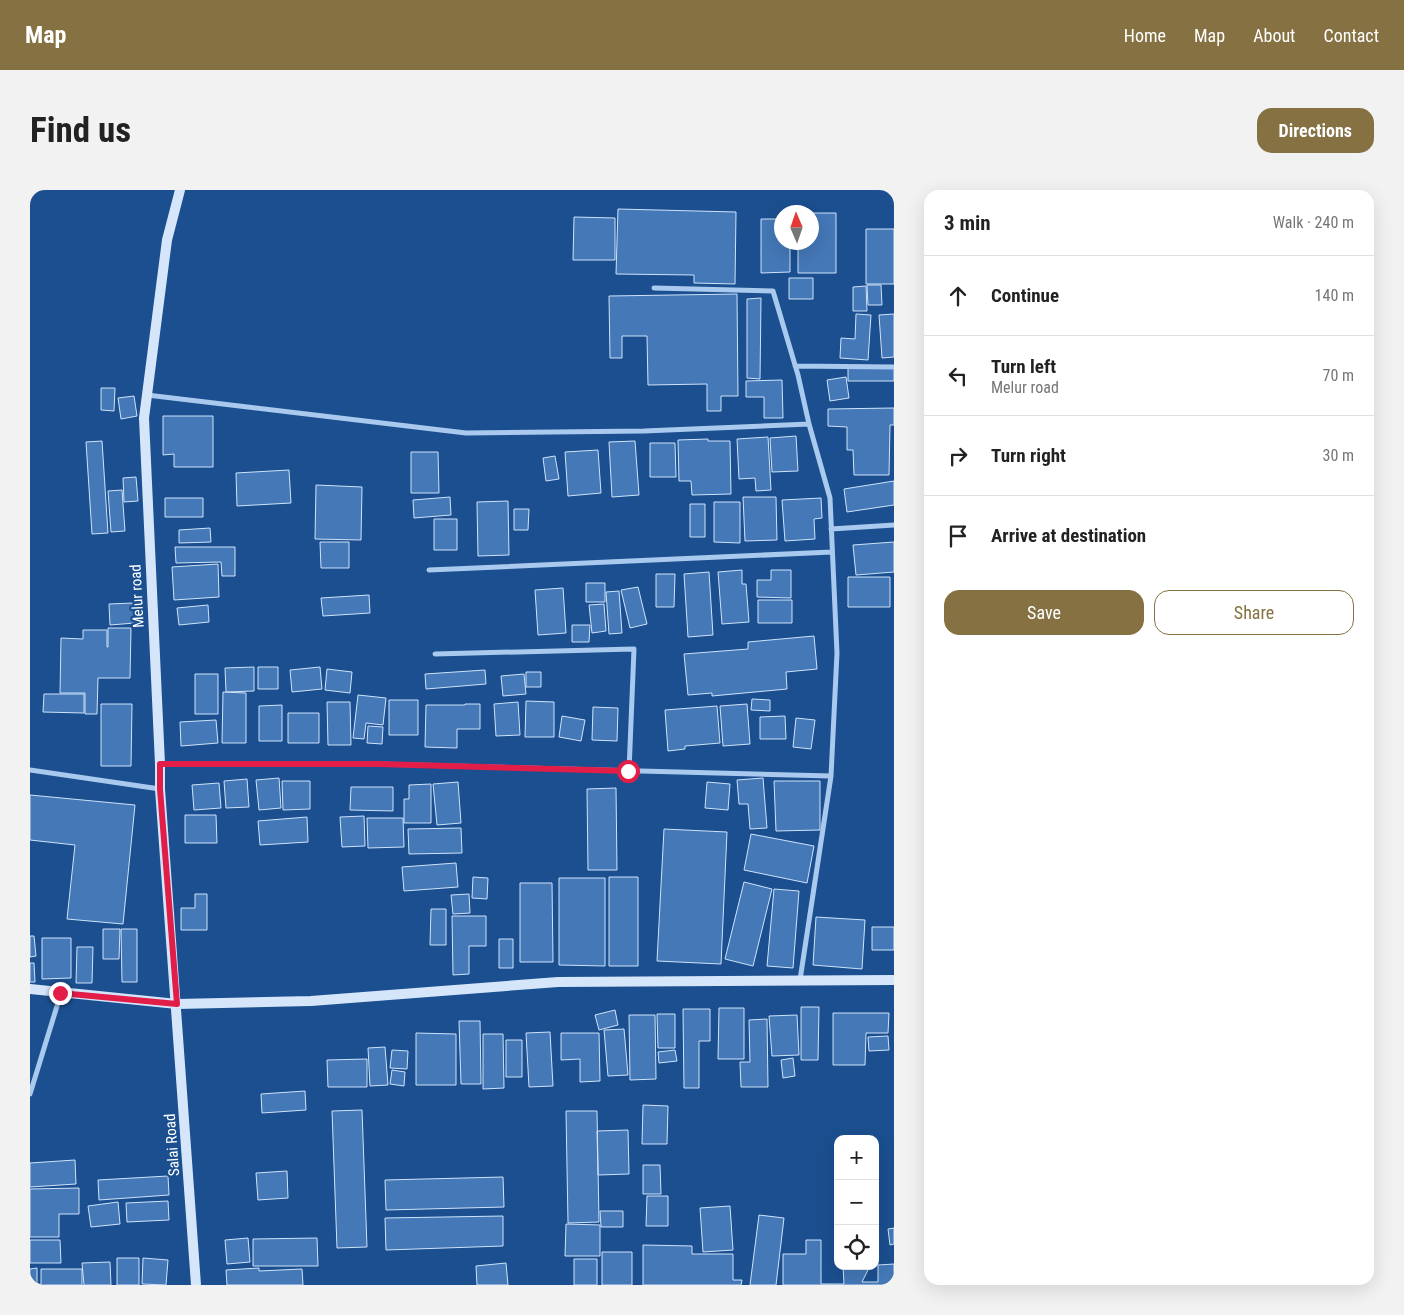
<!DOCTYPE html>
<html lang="en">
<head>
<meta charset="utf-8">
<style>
  body { margin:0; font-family:"Roboto Condensed",sans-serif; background:#f2f2f2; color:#222 }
  .controls { position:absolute; right:15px; bottom:15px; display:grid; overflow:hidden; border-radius:10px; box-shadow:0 5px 20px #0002 }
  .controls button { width:45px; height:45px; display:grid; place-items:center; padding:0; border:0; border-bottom:1px solid #e0e0e0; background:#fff; color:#222; font:25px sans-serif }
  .compass { position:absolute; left:744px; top:15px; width:45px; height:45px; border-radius:50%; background:#fff; box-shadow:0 5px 20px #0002; rotate:358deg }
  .stop { position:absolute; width:15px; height:15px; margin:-11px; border:4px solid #e11d48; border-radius:50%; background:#fff }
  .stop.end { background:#e11d48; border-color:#fff; box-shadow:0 1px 5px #0008 }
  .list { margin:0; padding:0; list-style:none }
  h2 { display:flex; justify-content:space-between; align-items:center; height:65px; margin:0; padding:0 20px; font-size:21px }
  h2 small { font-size:16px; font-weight:400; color:#767676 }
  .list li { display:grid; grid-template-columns:32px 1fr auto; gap:15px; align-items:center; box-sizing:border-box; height:80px; padding:0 20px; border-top:1px solid #e0e0e0 }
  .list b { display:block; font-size:19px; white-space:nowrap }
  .list p { margin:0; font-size:16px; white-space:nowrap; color:#767676 }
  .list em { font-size:16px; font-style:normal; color:#767676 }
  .actions { display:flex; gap:10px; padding:15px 20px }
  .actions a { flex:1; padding:11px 0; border:1px solid #857141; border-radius:15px; text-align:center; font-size:18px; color:#857141 }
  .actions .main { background:#857141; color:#fff }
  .icon { flex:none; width:28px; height:28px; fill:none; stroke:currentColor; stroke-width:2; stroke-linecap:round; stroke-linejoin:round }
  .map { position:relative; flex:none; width:864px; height:1095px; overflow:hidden; border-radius:15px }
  header { display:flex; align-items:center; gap:30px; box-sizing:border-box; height:70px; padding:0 25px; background:#857141; color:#fff }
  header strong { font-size:24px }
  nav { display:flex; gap:28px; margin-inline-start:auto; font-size:18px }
  .intro { display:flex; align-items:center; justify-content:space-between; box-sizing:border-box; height:120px; padding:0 30px }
  h1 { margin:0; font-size:35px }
  .button { padding:12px 22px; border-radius:15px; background:#857141; color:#fff; font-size:18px; font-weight:700 }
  main { display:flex; gap:30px; padding:0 30px }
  aside { flex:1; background:#fff; border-radius:15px; box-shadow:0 5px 20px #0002 }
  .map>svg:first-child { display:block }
  .building { fill:#4478b7; stroke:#cfe3fa }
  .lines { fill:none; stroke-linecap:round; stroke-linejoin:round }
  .street { stroke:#a9c9ee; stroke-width:5 }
  .secondary { stroke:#d6e6fa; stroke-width:10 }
  .route { stroke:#e11d48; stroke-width:6 }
  .labels { text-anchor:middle; stroke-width:4.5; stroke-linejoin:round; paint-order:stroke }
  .street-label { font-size:15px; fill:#fff; stroke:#1b4f8f }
</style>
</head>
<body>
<header>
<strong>Map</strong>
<nav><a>Home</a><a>Map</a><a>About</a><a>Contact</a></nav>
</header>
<div class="intro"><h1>Find us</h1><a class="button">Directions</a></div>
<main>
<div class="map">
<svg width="864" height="1095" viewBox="0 0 864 1095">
  <rect width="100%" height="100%" fill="#1b4f8f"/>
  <!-- building -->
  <path class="building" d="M588,19L706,22L705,94L664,93V85L586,84Z
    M782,23H806V83H768V52H782Z
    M544,27L585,28V70H543Z
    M731,29H752V52H760V82L731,83Z
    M836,39H864V94H836Z
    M759,88H783V109H759Z
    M837,95H851L852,115H838Z
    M836,96L837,121H823V97Z
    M707,104L708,206H691V221H677V194L618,195L617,146H592V168H580L579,106Z
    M731,108L730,189L717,188V109Z
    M826,124L841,125L838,170L810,168L811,148L825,149Z
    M864,124V167L852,168L849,125Z
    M818,178H864V191H818Z
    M816,187L819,208L800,211L797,190Z
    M752,190L753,228H734V207H716V191Z
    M71,198H85L84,221L71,220Z
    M104,206L107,226L91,229L88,208Z
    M864,218V235H860L859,285H824L823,260H817V237L798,236V219Z
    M133,226H183V277H144V264L133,265Z
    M766,246L768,281L742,282L740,248Z
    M738,247L741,300L726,301L725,288L709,289L707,249Z
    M678,249V251H700L701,304L662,305L661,291H649L648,250Z
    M72,251L78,343L62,344L56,252Z
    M605,251L609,305L582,307L579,252Z
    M620,253H645L646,287H620Z
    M568,260L571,303L538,306L535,262Z
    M381,262H408L409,303H381Z
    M525,266L529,289L516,291L513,268Z
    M259,280L261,313L207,316L206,283Z
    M106,287L108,311L94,312L93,288Z
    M864,291V315L817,322L814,299Z
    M286,295L332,297L331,350L285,349Z
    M92,300L95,341L81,342L78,301Z
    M420,307L421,325L384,328L383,310Z
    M713,307H746L747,350L715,351Z
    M135,308H173V327H135Z
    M791,308L792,328L784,329L785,349L755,351L752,310Z
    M478,311L479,365L448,366L447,312Z
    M684,312H710V353L684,352Z
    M660,314H675V347H660Z
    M484,319H499L498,340H484Z
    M404,329H427V360H404Z
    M180,338L181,352L149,353V340Z
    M290,352H319V378H291Z
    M864,352V382L826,385L823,355Z
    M145,357H205V386H192L191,372L146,373Z
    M188,374L189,407L144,410L142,377Z
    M712,380V394H716L719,432L692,434L688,382Z
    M741,380H761V408L727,407V390H741Z
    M679,382L683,445L658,447L654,384Z
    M626,384H645L644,417H626Z
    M818,387H860V417H818Z
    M556,393H575V412H556Z
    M608,397L617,434L600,438L591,400Z
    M533,398L536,443L508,445L505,400Z
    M589,401L592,443L579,444L576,402Z
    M339,405L340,423L293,426L291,408Z
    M728,410H762V433H728Z
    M103,413L105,433L80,435L79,414Z
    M574,414L576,441L562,443L559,415Z
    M178,415L179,432L149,435L147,418Z
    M542,435H560L559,452H542Z
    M78,438H101L100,488H68L67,524H55V503H30L31,448L53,449V440H77V457H78Z
    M784,446L787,479L756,482L757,499L682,506V503L658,505L654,464L718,459V452Z
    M224,477V501L196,502L195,478Z
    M228,477H248V499H228Z
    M290,477L292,499L262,502L260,480Z
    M297,479L322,482L320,503L295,500Z
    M455,480L456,494L396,499L395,484Z
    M496,482H511V497H496Z
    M165,484H188V524H165Z
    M494,484L496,504L473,506L471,486Z
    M193,502L216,503V553H192Z
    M14,504H54V523L13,522Z
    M328,505L356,508L353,535L336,533L334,549L323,548Z
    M722,509L740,510V521L721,520Z
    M359,510H388V545H359Z
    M496,511L524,512V547H495Z
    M297,512H320L321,555H298Z
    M488,512L490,545L466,546L464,514Z
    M71,514H102L101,576H71Z
    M435,514H450V539H427V558L395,557L396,515H435Z
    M717,514L720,554L693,556L690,516Z
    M252,515V551H229V516Z
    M687,516L690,553L655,556V559L638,561L635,520Z
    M563,517L588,518L587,551L562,550Z
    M258,523H289V553H258Z
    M532,526L555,530L551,551L529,547Z
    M755,526L756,549H730V527Z
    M766,528L785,530L781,559L763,557Z
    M186,530L188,553L151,556L150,532Z
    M338,536L353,537L352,554L337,553Z
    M249,588L251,618L229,620L226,590Z
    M733,588L737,638L720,639L718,614H709L707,590Z
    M217,589L219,617L196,618L194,591Z
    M252,591H280V619L253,620Z
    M744,591H790V640L746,641Z
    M428,592L431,633L407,635L403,594Z
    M677,592L700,594L698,620L675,618Z
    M189,593L191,618L164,620L162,595Z
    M401,594V633H374V609H379V595Z
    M321,597H363V621L320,620Z
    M586,598L587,680H558L557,599Z
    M0,605L105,615L93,734L37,729L45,655L0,650Z
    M155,625H186L187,653H155Z
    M334,626L335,656L312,657L310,627Z
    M277,627L278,652L230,655L228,631Z
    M337,628H373L374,657L338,658Z
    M431,638L432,663L379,664L378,639Z
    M634,639L697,642L691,774L627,771Z
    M721,644L784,656L777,693L714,680Z
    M426,673L428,697L374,701L372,677Z
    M443,687L458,688L457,709L442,708Z
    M579,687H608V776H579Z
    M529,688H575V776L529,775Z
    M714,692L742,699L723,776L695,769Z
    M490,693H522L523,772H490Z
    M744,699L769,701L763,778L737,776Z
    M165,704H177V740H151V718H165Z
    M439,704L440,723L423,724L421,705Z
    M401,719H416V755H400Z
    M422,726H456V756H439V784L423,785Z
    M786,727L835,730L832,779L783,775Z
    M842,737H864V760H842Z
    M73,739H90L89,769H73Z
    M91,739H107V792H92Z
    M0,746H4L6,766L0,767Z
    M12,748H41V788L12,789Z
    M469,749H483V778H469Z
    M47,757H63L62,793H46Z
    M0,773H4L5,792H0Z
    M771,817H789L788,870H771Z
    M689,818H714V869H688Z
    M653,819H680V851H669V898H654Z
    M585,820L588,835L569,840L565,825Z
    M803,823H859L858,843H836L835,875H803Z
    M627,824H645V858H628Z
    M599,825H625L626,889L600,890Z
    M767,825L769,865L742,866L739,826Z
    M737,829L738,897H711L710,872H720L719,830Z
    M429,831H450L451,894H431Z
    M594,839L598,885L578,886L574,840Z
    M520,842L523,896L499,897L496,843Z
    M386,843L426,844V895H386Z
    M531,843H569L570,891L550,892V869L531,870Z
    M453,844H473L474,898L453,899Z
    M858,846L859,860L839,861L838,847Z
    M476,850H492V887H476Z
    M355,857L358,895L340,896L338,858Z
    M362,860L378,861L377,879L360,878Z
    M645,860L647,871L629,873L628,862Z
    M763,868L765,886L753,888L751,870Z
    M337,869V897H298L297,870Z
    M362,880L375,882L374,896L360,894Z
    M275,901L276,920L232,923L231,904Z
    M613,915L638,916L637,954H612Z
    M332,920L337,1057L307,1058L302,921Z
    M536,921H567L569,1032L538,1033Z
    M598,940L599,984L568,985L567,941Z
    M45,970L46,994L0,997V973Z
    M613,975H630L631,1004H613Z
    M257,981L258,1008L228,1010L226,983Z
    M138,986L139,1005L69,1010L68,990Z
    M473,987L474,1017L356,1020L355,990Z
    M49,998V1024H29V1047H0V999Z
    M617,1006H638V1036H616Z
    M138,1011L139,1030L97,1032L96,1013Z
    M88,1012L90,1034L61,1037L58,1016Z
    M700,1016L703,1060L673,1062L670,1018Z
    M570,1021H593V1037H571Z
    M729,1025L754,1028L746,1095H720Z
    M473,1026V1056L356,1060L355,1028Z
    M536,1034L570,1035V1066H535Z
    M864,1038V1054L860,1055L858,1039Z
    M218,1048L220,1072L197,1074L195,1050Z
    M287,1048L288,1076H223V1049Z
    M0,1050H30L31,1073H0Z
    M776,1050H791V1094H814L813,1076H840L832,1092H848V1075L864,1074V1095H753V1064H776Z
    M613,1055L662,1056V1064H703V1090H712L711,1095H613Z
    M572,1062H602V1095H572Z
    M87,1068H109V1095H87Z
    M113,1068L138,1070L136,1095L112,1094Z
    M544,1069H567V1095H544Z
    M80,1072L81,1095H54L52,1073Z
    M476,1073L478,1095H447L446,1076Z
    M7,1078V1095H0V1079Z
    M229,1078V1081L272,1079L273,1095H197L196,1080Z
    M11,1079H52V1095H11Z"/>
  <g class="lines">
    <!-- street -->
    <path class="street" d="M624,98L743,101L768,185L779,234L800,308L807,463L801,586L770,790
      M765,176L864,177
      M117,205L436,243L614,241L779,234
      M801,339L864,335
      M399,380L802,362
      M405,464L604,459L599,581
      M130,574H348L801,586
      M0,580L130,599
      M0,904L31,803"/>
    <!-- secondary -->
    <path class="secondary" d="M150,0L137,50L114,228L130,574V599L166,1095
      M0,799L147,814L281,811L528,792L864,790"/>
  </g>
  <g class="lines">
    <!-- route -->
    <path class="route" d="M30,803L147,814L130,599V574H348L598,581"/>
  </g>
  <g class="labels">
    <!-- street labels -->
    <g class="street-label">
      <text transform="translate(107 406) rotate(-93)" y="5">Melur road</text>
      <text transform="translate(142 955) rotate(-94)" y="5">Salai Road</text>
    </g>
  </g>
</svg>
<div class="controls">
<button>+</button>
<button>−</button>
<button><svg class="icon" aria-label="locate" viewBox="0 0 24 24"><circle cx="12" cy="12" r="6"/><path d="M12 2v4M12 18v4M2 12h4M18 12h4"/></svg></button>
</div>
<svg class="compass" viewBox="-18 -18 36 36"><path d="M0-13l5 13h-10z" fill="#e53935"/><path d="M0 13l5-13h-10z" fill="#767676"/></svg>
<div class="stop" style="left:598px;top:581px"></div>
<div class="stop end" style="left:30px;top:803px"></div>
</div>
<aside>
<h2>3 min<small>Walk · 240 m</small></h2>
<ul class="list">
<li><svg class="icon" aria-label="ahead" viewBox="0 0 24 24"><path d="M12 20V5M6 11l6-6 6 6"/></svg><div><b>Continue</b></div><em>140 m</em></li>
<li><svg class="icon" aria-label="left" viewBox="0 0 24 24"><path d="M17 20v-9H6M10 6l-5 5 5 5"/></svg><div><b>Turn left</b><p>Melur road</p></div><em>70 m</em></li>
<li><svg class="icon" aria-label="right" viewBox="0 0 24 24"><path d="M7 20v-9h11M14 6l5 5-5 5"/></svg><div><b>Turn right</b></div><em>30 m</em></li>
<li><svg class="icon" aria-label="arrive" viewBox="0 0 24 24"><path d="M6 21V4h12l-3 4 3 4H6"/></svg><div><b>Arrive at destination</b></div></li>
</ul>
<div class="actions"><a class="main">Save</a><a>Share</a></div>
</aside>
</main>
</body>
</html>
